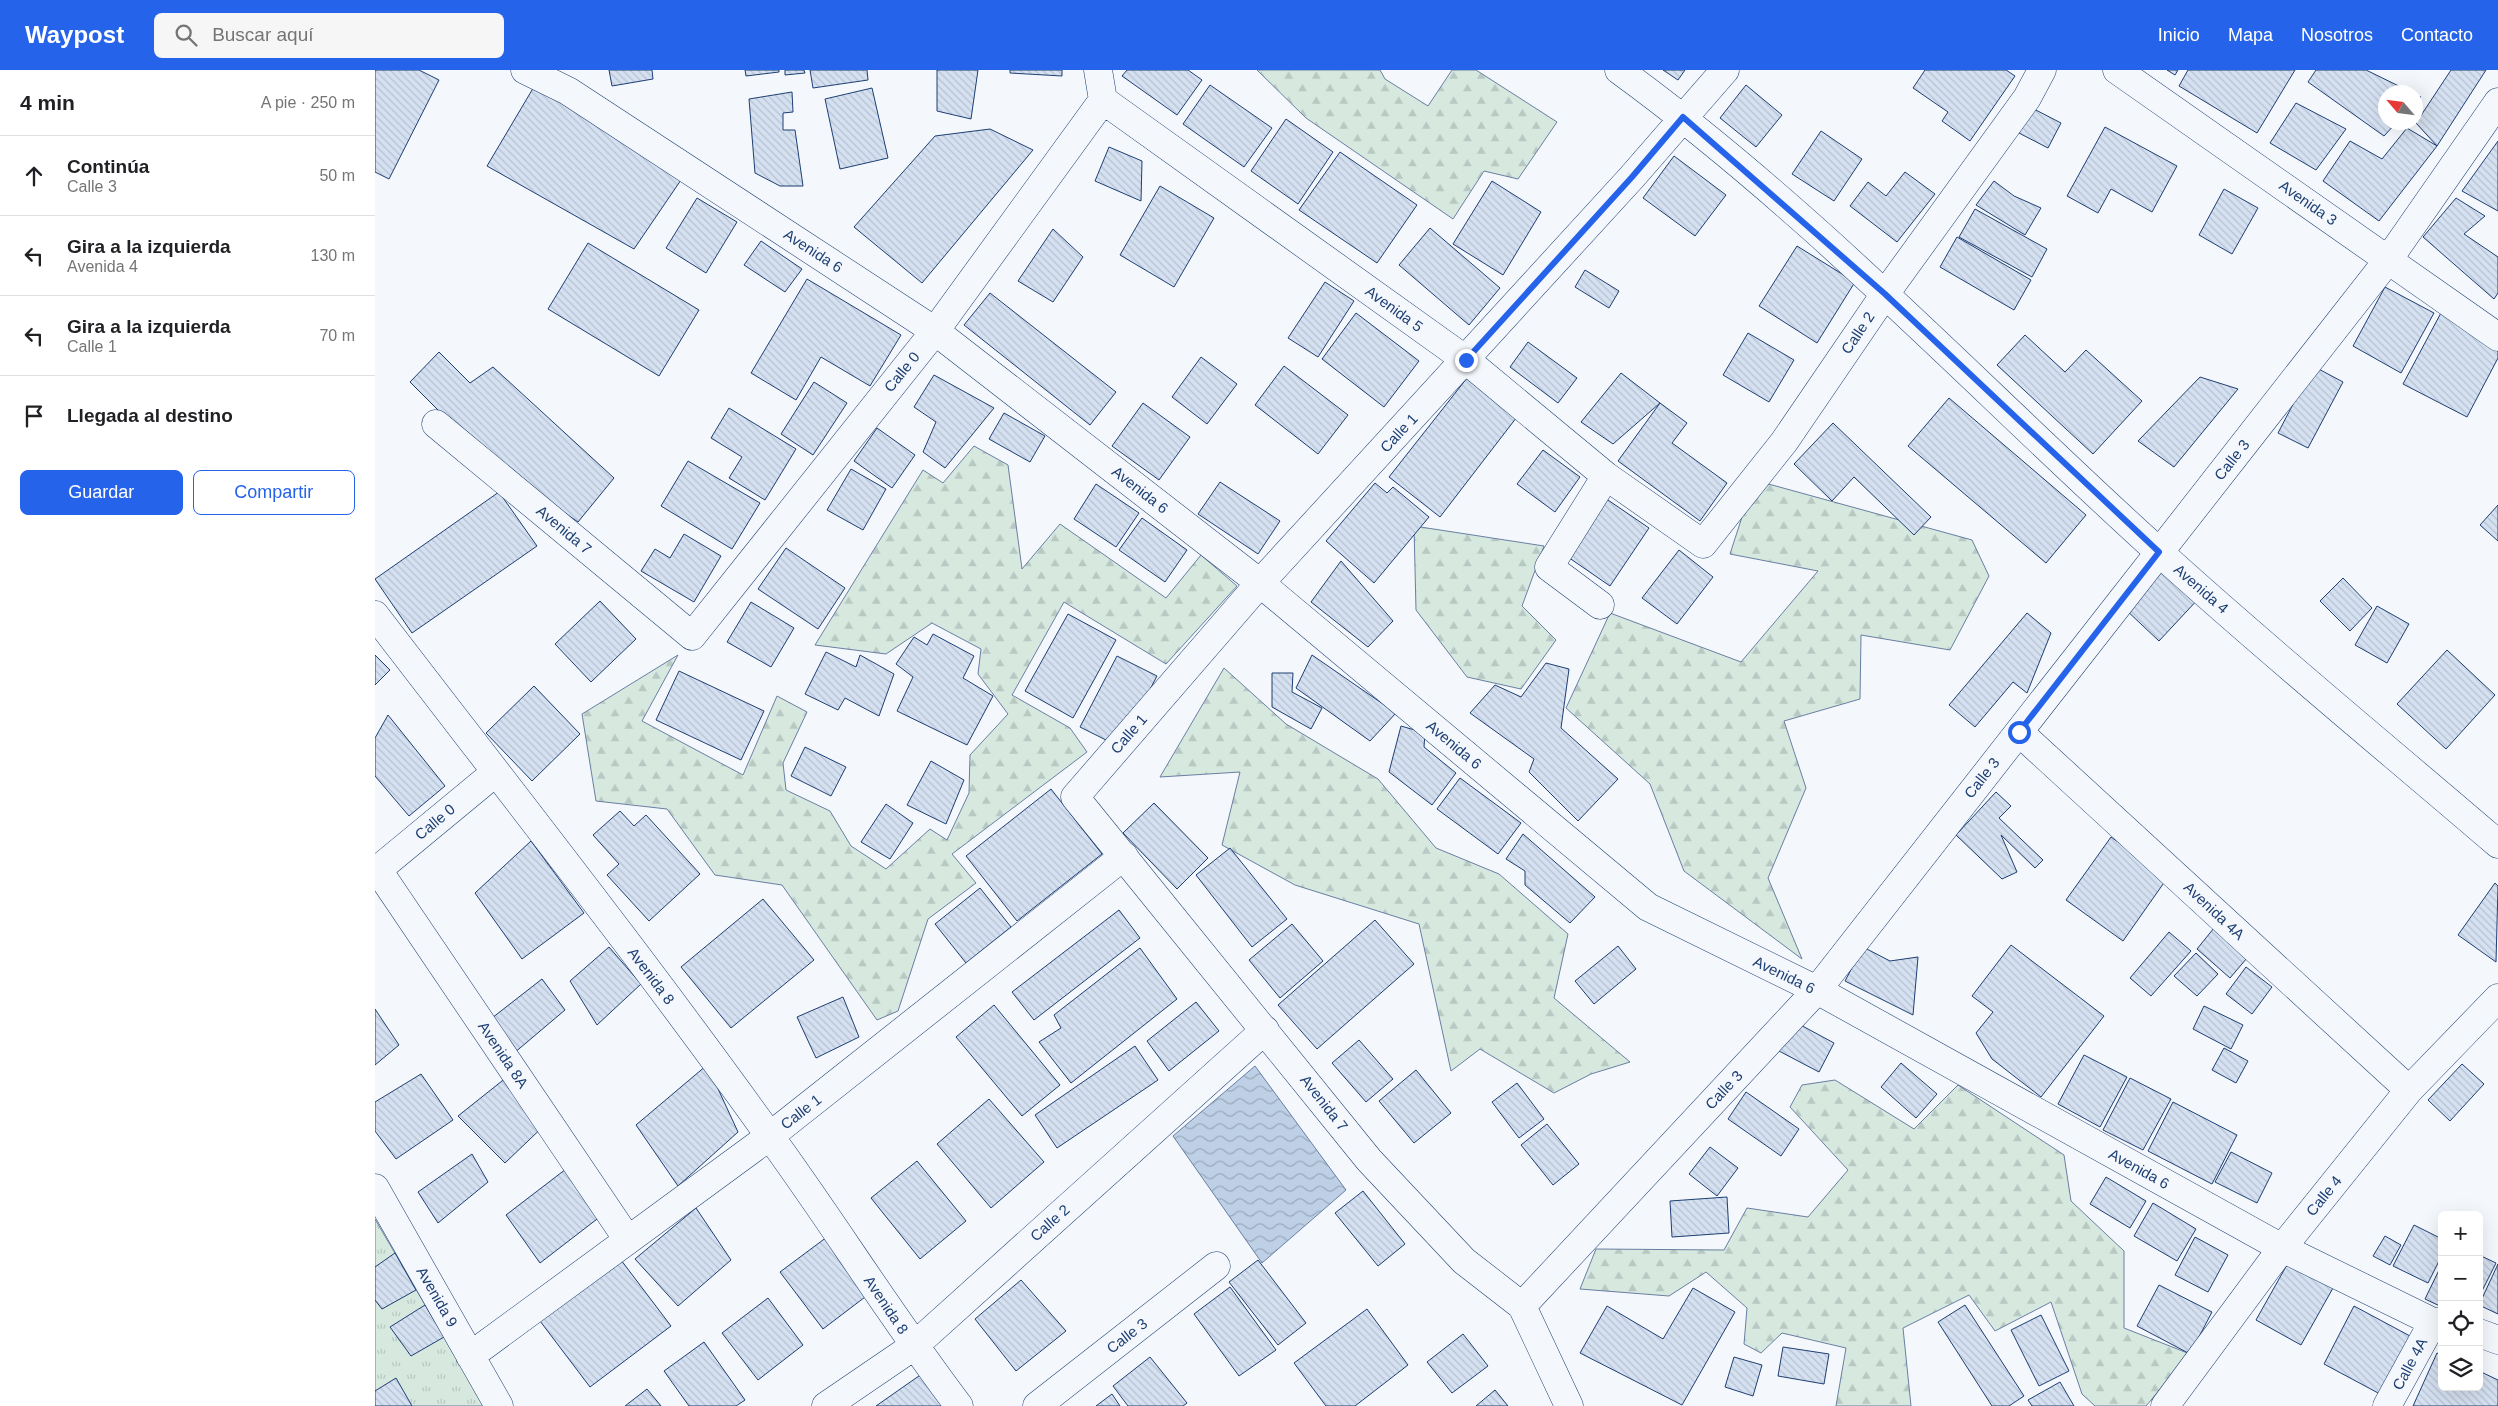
<!DOCTYPE html>
<html lang="es">
<head>
<meta charset="utf-8">
<style>
  body { margin:0; font-family:Helvetica,sans-serif; background:#f6f6f6; color:#202124 }
  .controls { position:absolute; right:15px; bottom:15px; display:grid; overflow:hidden; border-radius:8px; box-shadow:0 5px 20px #0002 }
  .controls button { width:45px; height:45px; display:grid; place-items:center; padding:0; border:0; border-bottom:1px solid #e0e0e0; background:#fff; color:#202124; font:25px sans-serif }
  .compass { position:absolute; left:2003px; top:15px; width:45px; height:45px; border-radius:50%; background:#fff; box-shadow:0 5px 20px #0002; rotate:298deg }
  .stop { position:absolute; width:15px; height:15px; margin:-11px; border:4px solid #2563eb; border-radius:50%; background:#fff }
  .stop.end { background:#2563eb; border-color:#fff; box-shadow:0 1px 5px #0008 }
  .list { margin:0; padding:0; list-style:none }
  h2 { display:flex; justify-content:space-between; align-items:center; height:65px; margin:0; padding:0 20px; font-size:21px }
  h2 small { font-size:16px; font-weight:400; color:#757577 }
  .list li { display:grid; grid-template-columns:32px 1fr auto; gap:15px; align-items:center; box-sizing:border-box; height:80px; padding:0 20px; border-top:1px solid #e0e0e0 }
  .list b { display:block; font-size:19px; white-space:nowrap }
  .list p { margin:0; font-size:16px; white-space:nowrap; color:#757577 }
  .list em { font-size:16px; font-style:normal; color:#757577 }
  .actions { display:flex; gap:10px; padding:15px 20px }
  .actions a { flex:1; padding:11px 0; border:1px solid #2563eb; border-radius:8px; text-align:center; font-size:18px; color:#2563eb }
  .actions .main { background:#2563eb; color:#fff }
  .icon { flex:none; width:28px; height:28px; fill:none; stroke:currentColor; stroke-width:2; stroke-linecap:round; stroke-linejoin:round }
  .map { position:relative; flex:none; width:2123px; height:1336px; overflow:hidden }
  header { display:flex; align-items:center; gap:30px; box-sizing:border-box; height:70px; padding:0 25px; background:#2563eb; color:#fff }
  header strong { font-size:24px }
  nav { display:flex; gap:28px; margin-inline-start:auto; font-size:18px }
  .search { width:350px; height:45px; background:#f6f6f6; display:flex; align-items:center; gap:12px; box-sizing:border-box; padding:0 18px; border-radius:8px; color:#757577; font-size:19px }
  main { display:flex }
  aside { flex:1; background:#fff }
  .map>svg:first-child { display:block }
  .grass { fill:url(#grass-tufts); stroke:#687fa3 }
  .forest { fill:url(#forest-firs); stroke:#687fa3 }
  .water { fill:url(#water-waves); stroke:#687fa3 }
  .building { fill:url(#building-back-hatch); stroke:#1d3f73 }
  .lines { fill:none; stroke-linecap:round; stroke-linejoin:round }
  .minor-casing { stroke:#1d3f73; stroke-width:29 }
  .minor { stroke:#f4f7fb; stroke-width:28 }
  .route { stroke:#2563eb; stroke-width:6 }
  .labels { text-anchor:middle; stroke-width:4; stroke-linejoin:round; paint-order:stroke }
  .street-label { font-size:15px; fill:#1d3f73; stroke:#f4f7fb }
</style>
</head>
<body>
<header>
<strong>Waypost</strong>
<div class="search"><svg class="icon" aria-label="search" viewBox="0 0 24 24"><circle cx="10" cy="10" r="6"/><path d="M15 15l6 6"/></svg>Buscar aquí</div>
<nav><a>Inicio</a><a>Mapa</a><a>Nosotros</a><a>Contacto</a></nav>
</header>
<main>
<aside>
<h2>4 min<small>A pie · 250 m</small></h2>
<ul class="list">
<li><svg class="icon" aria-label="ahead" viewBox="0 0 24 24"><path d="M12 20V5M6 11l6-6 6 6"/></svg><div><b>Continúa</b><p>Calle 3</p></div><em>50 m</em></li>
<li><svg class="icon" aria-label="left" viewBox="0 0 24 24"><path d="M17 20v-9H6M10 6l-5 5 5 5"/></svg><div><b>Gira a la izquierda</b><p>Avenida 4</p></div><em>130 m</em></li>
<li><svg class="icon" aria-label="left" viewBox="0 0 24 24"><path d="M17 20v-9H6M10 6l-5 5 5 5"/></svg><div><b>Gira a la izquierda</b><p>Calle 1</p></div><em>70 m</em></li>
<li><svg class="icon" aria-label="arrive" viewBox="0 0 24 24"><path d="M6 21V4h12l-3 4 3 4H6"/></svg><div><b>Llegada al destino</b></div></li>
</ul>
<div class="actions"><a class="main">Guardar</a><a>Compartir</a></div>
</aside>
<div class="map">
<svg width="2123" height="1336" viewBox="0 0 2123 1336">
  <defs>
    <pattern id="grass-tufts" width="24" height="20" patternUnits="userSpaceOnUse" patternTransform="scale(1.25)"><rect width="24" height="20" fill="#d7e8df"/><path d="M3 7l-1-3M5 7V3M7 7l1-3M15 17l-1-3M17 17v-4M19 17l1-3" fill="none" stroke="#b8c8c3"/></pattern>
    <pattern id="forest-firs" width="22" height="20" patternUnits="userSpaceOnUse" patternTransform="scale(1.25)"><rect width="22" height="20" fill="#d7e8df"/><path d="M5 1l3.5 6h-7zM16 11l3.5 6h-7z" fill="#b8c8c3"/></pattern>
    <pattern id="water-waves" width="16" height="10" patternUnits="userSpaceOnUse" patternTransform="scale(1.25)"><rect width="16" height="10" fill="#bed0e5"/><path d="M0 5q4-4 8 0t8 0" fill="none" stroke="#9aaabe"/></pattern>
    <pattern id="building-back-hatch" width="6" height="6" patternUnits="userSpaceOnUse" patternTransform="scale(1.25)"><rect width="6" height="6" fill="#d5e0f0"/><path d="M-1 5l2 2M0 0l6 6M5-1l2 2" fill="none" stroke="#b6c1d1"/></pattern>
  </defs>
  <rect width="100%" height="100%" fill="#f4f7fb"/>
  <!-- grass -->
  <path class="grass" d="M0,1149L109,1336H0Z"/>
  <!-- forest -->
  <path class="forest" d="M882,0H1005L1010,9L1053,36L1077,0H1101L1182,52L1143,109L1109,101L1078,149L931,48Z
    M599,376L633,395L647,499L685,454L791,528L826,485L862,516L791,594L689,532L637,625L695,658L712,682L577,784L601,813L553,849L523,941L502,950L407,815L340,805L292,739L221,731L207,644L303,585L267,651L368,705L402,626L432,642L408,693L411,720L455,741L476,776L511,799L555,759L572,770L594,723L595,685L633,644L603,604L606,579L557,553L511,584L440,575L548,400L568,413Z
    M1379,410L1597,470L1614,506L1575,580L1486,565L1485,629L1409,651L1431,718L1393,808L1427,889L1309,801L1275,714L1191,638L1235,543L1366,592L1443,501L1355,484Z
    M1039,456L1169,476L1147,536L1181,570L1146,619L1092,607L1041,540Z
    M849,598L911,654L1003,709L1061,778L1124,804L1193,864L1179,928L1255,992L1216,1004L1179,1023L1105,979L1076,1001L1044,854L920,815L847,775L865,702L785,707Z
    M1460,1010L1539,1059L1583,1015L1689,1085L1696,1131L1749,1181V1258L1815,1284L1771,1336H1720L1707,1324L1676,1232L1620,1261L1594,1225L1528,1258L1536,1336H1461L1471,1278L1407,1263L1386,1283L1369,1274L1372,1238L1331,1202L1294,1226L1205,1219L1221,1179L1349,1180L1372,1138L1433,1147L1473,1100L1415,1037L1427,1015Z"/>
  <!-- water -->
  <path class="water" d="M880,996L971,1120L887,1193L798,1066Z"/>
  <!-- building -->
  <path class="building" d="M0,0H44L64,10L14,109L0,102Z
    M234,0H277L278,9L237,16Z
    M370,0H404V2L371,6Z
    M410,0H429L430,3L410,5Z
    M435,0H492L493,10L438,18Z
    M562,0H603L596,49L562,41Z
    M635,0H687V6L635,3Z
    M752,0H813L827,10L802,45L747,6Z
    M1288,0H1310L1303,10Z
    M1550,0H1631L1640,6L1595,71L1567,51L1573,42L1538,18Z
    M1792,0H1803L1800,5Z
    M1813,0H1920L1882,63L1804,16Z
    M1941,0H1991L2036,22H2010V52H2022L2009,66L1933,12Z
    M2076,0H2111L2062,76L2041,53Z
    M160,15L308,107L259,179L112,96Z
    M835,15L897,58L869,97L808,54Z
    M1371,15L1407,45L1381,77L1345,48Z
    M497,18L513,88L465,99L450,29Z
    M417,22L418,42L408,43V60H420L428,116H405L380,103L374,29Z
    M2040,25L2046,27L2040,33Z
    M1921,33L1971,59L1941,100L1895,73Z
    M1655,37L1686,53L1673,78L1642,62Z
    M911,49L958,82L923,134L876,101Z
    M1730,57L1802,96L1777,142L1736,119L1723,143L1692,126Z
    M2032,58L2062,76L2004,151L1948,111L1975,71L2007,89Z
    M615,59L658,80L547,213L479,157L560,66Z
    M1446,61L1487,89L1459,131L1417,104Z
    M2123,71V141L2087,121Z
    M734,77L767,91L766,131L720,111Z
    M965,82L1042,135L1002,193L924,140Z
    M1299,86L1351,125L1320,166L1268,128Z
    M1530,102L1560,124L1522,172L1475,136L1493,112L1511,126Z
    M1117,111L1166,142L1128,205L1078,174Z
    M1619,111L1639,126L1666,138L1650,165L1601,135Z
    M785,116L839,148L799,217L745,185Z
    M1849,119L1883,138L1857,184L1824,165Z
    M322,128L362,152L331,203L291,178Z
    M2081,128L2110,146L2089,164L2123,187V223L2119,229L2048,167Z
    M1600,139L1672,179L1657,207L1584,167Z
    M1055,158L1125,218L1094,255L1024,195Z
    M678,159L708,187L678,232L643,211Z
    M1582,167L1656,210L1639,240L1565,197Z
    M386,171L427,199L410,222L369,195Z
    M213,173L324,240L284,306L173,239Z
    M1422,176L1480,212L1442,273L1384,236Z
    M1210,200L1244,221L1234,238L1200,217Z
    M432,209L526,265L495,316L446,287L421,330L376,303Z
    M950,212L979,231L943,287L913,268Z
    M2010,217L2059,243L2026,303L1978,276Z
    M615,223L741,322L715,355L589,255Z
    M2067,241L2123,271V288L2092,347L2028,314Z
    M981,243L1044,291L1009,337L947,289Z
    M1373,263L1419,290L1394,332L1348,305Z
    M1650,265L1690,302L1711,280L1767,331L1718,384L1622,295Z
    M1153,272L1202,308L1183,333L1135,297Z
    M64,282L95,313L118,297L239,408L203,452L111,388L35,312Z
    M826,287L862,314L832,354L797,327Z
    M909,296L973,345L943,384L880,335Z
    M1938,296L1968,312L1933,378L1903,363Z
    M1096,303L1145,343L1065,447L1014,407Z
    M1246,303L1285,333L1238,374L1206,352Z
    M559,305L619,338L570,398L548,382L561,352L539,337Z
    M1825,307L1863,319L1799,397L1763,371Z
    M439,312L472,333L438,385L406,364Z
    M1574,328L1711,445L1671,493L1533,376Z
    M768,333L815,367L784,410L737,376Z
    M1285,333L1312,353L1297,373L1352,413L1325,451L1243,391Z
    M354,338L421,379L390,430L354,408L367,387L336,368Z
    M629,343L670,366L655,392L614,369Z
    M1458,353L1556,447L1539,465L1479,407L1457,431L1419,394Z
    M502,358L540,385L517,418L479,391Z
    M1168,380L1205,407L1180,442L1142,414Z
    M313,391L385,433L357,479L286,436Z
    M476,399L511,419L488,460L452,440Z
    M845,412L905,451L883,484L823,444Z
    M1000,413L1012,423L1018,417L1054,447L999,513L951,471Z
    M721,414L764,443L741,477L699,449Z
    M124,422L162,476L37,563L0,509Z
    M1230,428L1274,458L1235,516L1190,485Z
    M2123,435V471L2105,455Z
    M767,448L812,480L790,512L744,480Z
    M309,464L346,486L319,532L266,501L280,479L295,488Z
    M411,478L470,518L443,559L383,519Z
    M1304,480L1338,507L1302,554L1267,528Z
    M966,491L1018,551L993,577L936,532Z
    M1791,495L1825,527L1784,571L1749,538Z
    M1968,508L1997,538L1975,561L1945,531Z
    M225,531L261,569L216,612L180,574Z
    M376,532L419,558L396,597L352,572Z
    M2002,536L2034,554L2012,593L1980,575Z
    M1652,543L1676,563L1652,623L1638,612L1600,657L1574,635Z
    M693,544L741,570L698,648L650,621Z
    M558,564L599,586L588,608L618,626L592,675L522,641L538,607L521,594L539,567L552,575Z
    M2072,580L2120,625L2071,679L2022,634Z
    M451,582L481,597L485,585L519,604L504,646L470,628L463,640L430,624Z
    M0,585L15,600L0,615Z
    M937,585L1021,643L995,671L921,618Z
    M742,586L782,606L745,677L705,657Z
    M1171,593L1194,599L1186,658L1243,709L1203,751L1154,702L1159,689L1095,643L1120,615L1146,627Z
    M304,601L389,641L366,690L281,650Z
    M897,603H918L917,622L947,638L936,659L897,637Z
    M159,616L205,664L157,711L111,663Z
    M13,645L70,716L34,746L0,706V668Z
    M1026,656L1050,663L1049,677L1081,703L1057,735L1014,702Z
    M430,677L471,697L456,726L416,706Z
    M556,691L589,710L571,754L532,735Z
    M1085,708L1146,753L1123,784L1062,739Z
    M676,719L727,784L642,851L591,786Z
    M1621,722L1636,736L1624,748L1668,790L1660,798L1626,765L1642,802L1627,809L1581,765Z
    M779,733L833,788L802,819L748,763Z
    M511,734L538,753L515,789L486,772Z
    M245,741L259,756L271,745L325,804L274,851L232,805L244,794L218,765Z
    M1148,764L1220,827L1195,853L1150,815V801L1131,789Z
    M1736,767L1793,807L1748,871L1691,830Z
    M156,771L209,843L147,889L100,823Z
    M855,778L912,849L877,877L821,805Z
    M2120,813L2123,816L2121,892L2083,865Z
    M605,818L636,857L591,893L560,854Z
    M388,829L439,890L356,958L306,897Z
    M744,840L765,868L659,950L637,922Z
    M1000,850L1039,894L942,979L903,935Z
    M917,854L948,891L905,928L874,890Z
    M1839,858L1872,888L1855,908L1822,879Z
    M1794,862L1816,881L1776,926L1755,908Z
    M1636,875L1729,946L1666,1027L1617,989L1601,963L1618,942L1597,926Z
    M1243,876L1261,899L1219,934L1200,911Z
    M234,877L266,914L222,955L195,911Z
    M1488,877L1515,891L1543,887L1538,945L1470,911Z
    M765,878L802,929L696,1013L664,972L686,958L679,945Z
    M1821,883L1843,904L1822,926L1799,906Z
    M1871,897L1897,917L1877,944L1851,924Z
    M167,909L190,940L132,989L108,955Z
    M468,927L484,967L441,988L422,947Z
    M821,932L844,961L794,1001L772,971Z
    M619,935L685,1015L647,1046L581,967Z
    M1829,936L1868,955L1856,979L1818,959Z
    M0,939L24,975L0,995Z
    M1420,952L1459,973L1444,1002L1404,981Z
    M984,970L1018,1009L991,1032L957,993Z
    M760,976L783,1010L682,1078L660,1045Z
    M1849,978L1873,991L1861,1013L1837,1000Z
    M1709,985L1752,1007L1725,1057L1683,1034Z
    M1526,993L1562,1024L1541,1048L1506,1017Z
    M2087,994L2109,1014L2075,1051L2053,1030Z
    M332,995L363,1062L303,1116L261,1055Z
    M1041,1000L1076,1043L1039,1073L1004,1031Z
    M46,1004L78,1050L21,1089L0,1061V1032Z
    M132,1007L177,1048L130,1093L83,1046Z
    M1755,1008L1796,1029L1768,1080L1728,1060Z
    M1142,1013L1169,1049L1144,1068L1117,1032Z
    M1371,1022L1424,1059L1406,1086L1353,1049Z
    M614,1029L669,1092L616,1138L562,1074Z
    M1798,1032L1862,1065L1837,1114L1773,1081Z
    M1172,1054L1204,1094L1178,1115L1146,1075Z
    M1335,1077L1363,1098L1342,1126L1314,1104Z
    M1856,1082L1897,1103L1882,1133L1840,1112Z
    M97,1084L113,1112L63,1153L43,1122Z
    M542,1091L591,1151L545,1189L496,1128Z
    M191,1099L226,1146L165,1193L131,1145Z
    M1731,1107L1771,1131L1755,1158L1715,1134Z
    M988,1121L1030,1174L1003,1196L960,1143Z
    M1352,1127L1354,1163L1297,1167L1295,1131Z
    M1778,1133L1821,1159L1802,1191L1759,1166Z
    M321,1138L356,1190L303,1236L260,1189Z
    M2039,1155L2067,1169V1185L2053,1213L2018,1196Z
    M2010,1166L2026,1175L2015,1195L1998,1186Z
    M452,1167L494,1224L448,1259L405,1202Z
    M1820,1167L1853,1185L1833,1222L1800,1205Z
    M20,1183L41,1220L7,1239L0,1230V1197Z
    M2104,1185L2121,1193L2104,1227Z
    M246,1190L296,1256L215,1317L165,1251Z
    M883,1190L931,1253L903,1275L854,1212Z
    M1913,1193L1958,1218L1926,1275L1881,1250Z
    M2067,1194V1237L2050,1229Z
    M2123,1194V1244L2104,1235Z
    M646,1210L691,1261L641,1301L600,1249Z
    M1784,1215L1837,1242L1815,1284L1762,1256Z
    M855,1217L901,1280L864,1306L819,1244Z
    M1318,1218L1360,1242L1307,1335L1205,1283L1232,1236L1288,1269Z
    M393,1228L428,1275L383,1310L347,1263Z
    M50,1235L69,1267L36,1286L15,1257Z
    M1590,1235L1649,1326L1634,1336H1617L1563,1252Z
    M1979,1236L2035,1266L2005,1324L1949,1294Z
    M992,1239L1033,1295L980,1336H951L919,1293Z
    M1666,1245L1694,1301L1664,1316L1636,1260Z
    M1088,1264L1113,1296L1077,1323L1052,1292Z
    M329,1272L370,1330L361,1336H314L289,1301Z
    M1408,1277L1454,1284L1449,1314L1403,1306Z
    M2062,1283L2067,1285V1317H2104V1301L2123,1310V1336H2038Z
    M775,1287L812,1333L808,1336H753L738,1316Z
    M1359,1287L1387,1295L1378,1326L1350,1317Z
    M551,1301L575,1336H501Z
    M21,1308L37,1336H0V1321Z
    M1685,1312L1699,1336H1657L1653,1330Z
    M272,1319L286,1336H250Z
    M1120,1320L1133,1336H1101Z
    M737,1324L745,1336H721Z"/>
  <g class="lines">
    <!-- minor casing -->
    <g class="minor-casing">
      <path id="minor" d="M150,0L193,21L560,261L885,513L1273,837L1442,920L1907,1178L2058,1252H2067
        M723,0L728,30L1091,290L1231,406L1328,474L1409,372L1510,224L1652,28L1667,0
        M1244,0C1439,142 1605,320 1784,482C1894,582 2010,677 2123,774
        M1742,0L2123,267
        M61,354L317,566L560,261L728,30
        M1225,535L1174,497L1231,406
        M0,545C132,717 267,888 394,1065C459,1154 517,1248 584,1336
        M1644,662L2034,1020
        M3,800L253,1170
        M0,802L121,702
        M0,1118L124,1336
        M1147,1236L1442,920L2013,190L2123,32
        M2104,1263L2123,1270
        M95,1286L395,1066L749,786
        M451,1336L539,1276L890,960
        M662,1336L841,1196
        M1194,1336L1147,1236L1089,1191L994,1090L700,727L885,513L1257,107L1350,0
        M1790,1336L1907,1178L2034,1020L2123,928
        M2012,1336L2058,1252"/>
    </g>
    <!-- minor -->
    <use href="#minor" class="minor"/>
  </g>
  <g class="lines">
    <!-- route -->
    <path class="route" d="M1091,290L1257,107L1308,47L1510,224L1784,482L1644,662"/>
  </g>
  <g class="labels">
    <!-- street labels -->
    <g class="street-label">
      <text transform="translate(1933 133) rotate(35)" y="5">Avenida 3</text>
      <text transform="translate(438 181) rotate(33)" y="5">Avenida 6</text>
      <text transform="translate(1019 239) rotate(36)" y="5">Avenida 5</text>
      <text transform="translate(1483 263) rotate(-56)" y="5">Calle 2</text>
      <text transform="translate(527 302) rotate(-51)" y="5">Calle 0</text>
      <text transform="translate(1024 363) rotate(-47)" y="5">Calle 1</text>
      <text transform="translate(1857 390) rotate(-52)" y="5">Calle 3</text>
      <text transform="translate(765 420) rotate(38)" y="5">Avenida 6</text>
      <text transform="translate(189 460) rotate(40)" y="5">Avenida 7</text>
      <text transform="translate(1826 519) rotate(41)" y="5">Avenida 4</text>
      <text transform="translate(754 664) rotate(-49)" y="5">Calle 1</text>
      <text transform="translate(1079 675) rotate(40)" y="5">Avenida 6</text>
      <text transform="translate(1607 708) rotate(-52)" y="5">Calle 3</text>
      <text transform="translate(60 752) rotate(-40)" y="5">Calle 0</text>
      <text transform="translate(1839 841) rotate(43)" y="5">Avenida 4A</text>
      <text transform="translate(1409 905) rotate(26)" y="5">Avenida 6</text>
      <text transform="translate(276 906) rotate(53)" y="5">Avenida 8</text>
      <text transform="translate(128 985) rotate(56)" y="5">Avenida 8A</text>
      <text transform="translate(1349 1020) rotate(-47)" y="5">Calle 3</text>
      <text transform="translate(949 1033) rotate(52)" y="5">Avenida 7</text>
      <text transform="translate(426 1042) rotate(-38)" y="5">Calle 1</text>
      <text transform="translate(1764 1099) rotate(29)" y="5">Avenida 6</text>
      <text transform="translate(1949 1126) rotate(-51)" y="5">Calle 4</text>
      <text transform="translate(675 1153) rotate(-42)" y="5">Calle 2</text>
      <text transform="translate(62 1227) rotate(60)" y="5">Avenida 9</text>
      <text transform="translate(511 1235) rotate(56)" y="5">Avenida 8</text>
      <text transform="translate(752 1266) rotate(-38)" y="5">Calle 3</text>
      <text transform="translate(2035 1294) rotate(-62)" y="5">Calle 4A</text>
    </g>
  </g>
</svg>
<div class="controls">
<button>+</button>
<button>−</button>
<button><svg class="icon" aria-label="locate" viewBox="0 0 24 24"><circle cx="12" cy="12" r="6"/><path d="M12 2v4M12 18v4M2 12h4M18 12h4"/></svg></button>
<button><svg class="icon" aria-label="layers" viewBox="0 0 24 24"><path d="M12 4l9 5-9 5-9-5zM3 14l9 5 9-5"/></svg></button>
</div>
<svg class="compass" viewBox="-18 -18 36 36"><path d="M0-13l5 13h-10z" fill="#e53935"/><path d="M0 13l5-13h-10z" fill="#757577"/></svg>
<div class="stop" style="left:1644px;top:662px"></div>
<div class="stop end" style="left:1091px;top:290px"></div>
</div>
</main>
</body>
</html>
